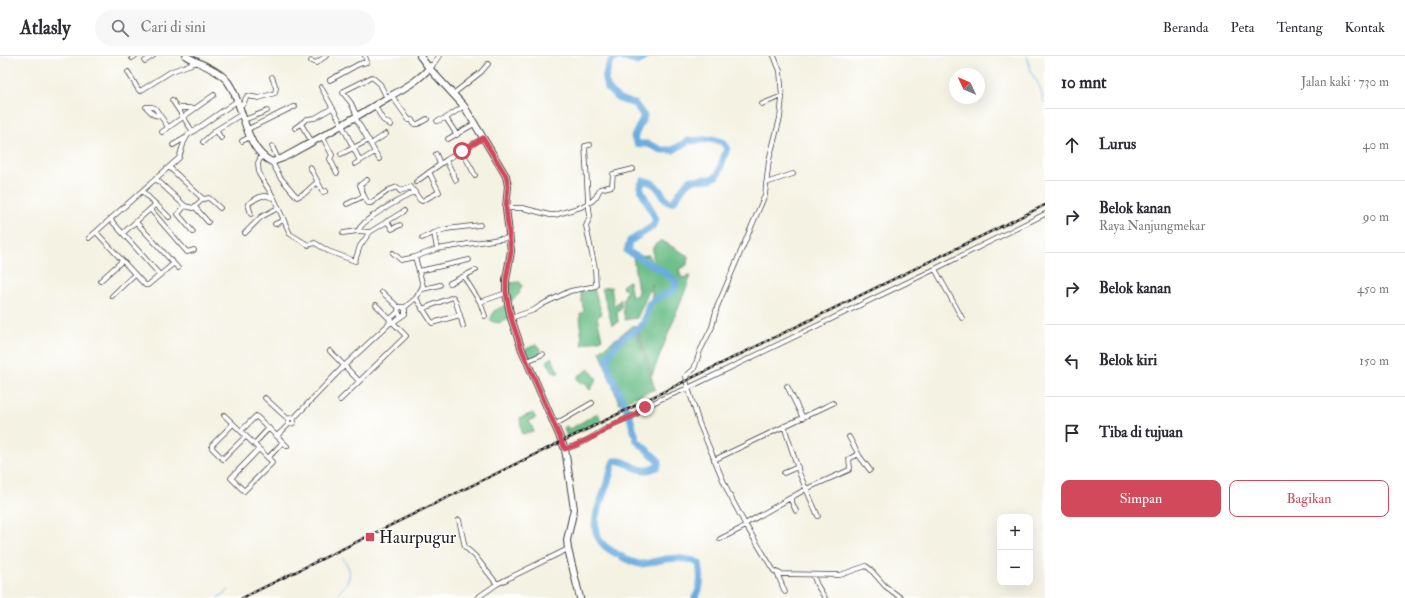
<!DOCTYPE html>
<html lang="id">
<head>
<meta charset="utf-8">
<style>
  body { margin:0; font-family:"IM FELL Double Pica",serif; background:#f7f7f7; color:#2b2b33 }
  .controls { position:absolute; right:12px; bottom:12px; display:grid; overflow:hidden; border-radius:8px; box-shadow:0 4px 16px #0002 }
  .controls button { width:36px; height:36px; display:grid; place-items:center; padding:0; border:0; border-bottom:1px solid #e1e1e2; background:#fff; color:#2b2b33; font:20px sans-serif }
  .compass { position:absolute; left:949px; top:12px; width:36px; height:36px; border-radius:50%; background:#fff; box-shadow:0 4px 16px #0002; rotate:314deg }
  .stop { position:absolute; width:12px; height:12px; margin:-9px; border:3px solid #d1495b; border-radius:50%; background:#fff }
  .stop.end { background:#d1495b; border-color:#fff; box-shadow:0 1px 4px #0008 }
  .list { margin:0; padding:0; list-style:none }
  h2 { display:flex; justify-content:space-between; align-items:center; height:52px; margin:0; padding:0 16px; font-size:17px }
  h2 small { font-size:13px; font-weight:400; color:#7c7c81 }
  .list li { display:grid; grid-template-columns:26px 1fr auto; gap:12px; align-items:center; box-sizing:border-box; height:72px; padding:0 16px; border-top:1px solid #e1e1e2 }
  .list b { display:block; font-size:15px; white-space:nowrap }
  .list p { margin:0; font-size:13px; white-space:nowrap; color:#7c7c81 }
  .list em { font-size:13px; font-style:normal; color:#7c7c81 }
  .actions { display:flex; gap:8px; padding:12px 16px }
  .actions a { flex:1; padding:9px 0; border:1px solid #d1495b; border-radius:8px; text-align:center; font-size:14px; color:#d1495b }
  .actions .main { background:#d1495b; color:#fff }
  .icon { flex:none; width:22px; height:22px; fill:none; stroke:currentColor; stroke-width:2; stroke-linecap:round; stroke-linejoin:round }
  .map { position:relative; flex:none; width:1045px; height:542px; overflow:hidden }
  header { display:flex; align-items:center; gap:24px; box-sizing:border-box; height:56px; padding:0 20px; background:#fff; border-bottom:1px solid #e1e1e2 }
  header strong { font-size:19px }
  nav { display:flex; gap:22px; margin-inline-start:auto; font-size:14px }
  .search { width:280px; height:36px; background:#f7f7f7; display:flex; align-items:center; gap:10px; box-sizing:border-box; padding:0 14px; border-radius:22px; color:#7c7c81; font-size:15px }
  main { display:flex }
  aside { flex:1; background:#fff }
  .map>svg:first-child { display:block }
  .forest { fill:#6ebf8a; stroke:#456e53 }
  .lines { fill:none; stroke-linecap:round; stroke-linejoin:round }
  .stream { stroke:#6aacde; stroke-width:1 }
  .river { stroke:#6aacde; stroke-width:7 }
  .street-casing { stroke:#3c3c3a; stroke-width:5.5 }
  .secondary-casing { stroke:#3c3c3a; stroke-width:8 }
  .street { stroke:#fff; stroke-width:4 }
  .secondary { stroke:#fff; stroke-width:6 }
  .rail-casing { stroke:#1c1c1c; stroke-width:2.5 }
  .rail { stroke:#fff; stroke-width:1; stroke-dasharray:3; stroke-linecap:butt }
  .route { stroke:#d1495b; stroke-width:5 }
  .poi-dot { fill:#d1495b; stroke:#fff; stroke-width:1.5 }
  .labels { text-anchor:middle; stroke-width:3; stroke-linejoin:round; paint-order:stroke }
  .poi-label { font-size:17px; fill:#1c1c1c; stroke:#fff; text-anchor:start }
</style>
</head>
<body>
<header>
<strong>Atlasly</strong>
<div class="search"><svg class="icon" aria-label="search" viewBox="0 0 24 24"><circle cx="10" cy="10" r="6"/><path d="M15 15l6 6"/></svg>Cari di sini</div>
<nav><a>Beranda</a><a>Peta</a><a>Tentang</a><a>Kontak</a></nav>
</header>
<main>
<div class="map">
<svg width="1045" height="542" viewBox="0 0 1045 542">
  <rect width="100%" height="100%" fill="#fff"/>
  <filter id="ink" filterUnits="userSpaceOnUse"><feTurbulence type="fractalNoise" baseFrequency=".025" numOctaves="2"/><feDisplacementMap in="SourceGraphic" scale="8" xChannelSelector="R" yChannelSelector="G"/><feConvolveMatrix kernelMatrix="1 2 1 2 8 2 1 2 1" color-interpolation-filters="sRGB"/></filter>
  <filter id="wash" filterUnits="userSpaceOnUse"><feTurbulence type="fractalNoise" baseFrequency=".012" numOctaves="4" result="noise"/><feDisplacementMap in="SourceGraphic" scale="16" xChannelSelector="R" yChannelSelector="G"/><feGaussianBlur stdDeviation="0.9" result="paint"/><feColorMatrix in="noise" values="0 0 0 0 0 0 0 0 0 0 0 0 0 0 0 0 0 1.4 0 .05"/><feComposite in="paint" operator="in"/></filter>
  <g filter="url(#wash)">
    <rect width="100%" height="100%" fill="#f4f2e2"/>
    <!-- forest -->
    <path class="forest" d="M661,184L688,200L687,209L679,213L681,220L682,222L691,220L652,319L638,276L652,240V228L637,262L625,264C623,253 622,244 627,234L623,233L622,230L629,225L632,241L637,239L638,235L633,200L649,199L653,213V191Z
      M520,226L522,231L519,234L520,237L510,246L508,227Z
      M611,231L614,250L621,243V252L617,256L618,266L612,269L602,232Z
      M594,233L602,258L597,261L602,283L582,289L580,258L584,256L580,235Z
      M506,249L510,263L499,267L490,265L494,255Z
      M634,269L655,333L619,347L600,295Z
      M537,288L542,297L528,303L524,294Z
      M551,301L559,317H554L547,306Z
      M589,313L597,323L590,334L584,326L580,328L577,321Z
      M533,357L536,362L529,365L534,375L522,378L520,362Z
      M598,357L601,366L567,381L564,372L566,370L570,373Z"/>
    <g class="lines">
      <!-- stream -->
      <path class="stream" d="M1027,0L1031,16L1040,31L1043,44L1045,47
        M218,542L229,534
        M333,542C340,535 352,525 349,514C348,510 345,505 343,502"/>
      <!-- river -->
      <path class="river" d="M645,0L643,3L637,6L618,0L611,5L608,11L605,24L608,33L619,43L635,48L644,60L634,81L638,88H648L662,94H673L688,85L713,83L722,86L727,92L718,119L711,123L691,124L686,128L673,146H668C660,137 656,124 643,125L640,131C644,142 651,152 656,164L652,171L630,185L627,195L661,214L676,226L674,235L660,240L649,248L644,267L636,274L619,285L611,295L607,304L610,316L629,358L637,385L659,405L657,411C636,421 629,402 614,405C611,410 611,416 609,422C600,452 579,479 617,498C624,502 632,507 640,508C647,508 654,505 661,504C674,501 687,502 699,507C701,520 702,531 695,542"/>
    </g>
  </g>
  <g filter="url(#ink)">
    <g class="lines">
      <!-- street casing -->
      <g class="street-casing">
        <path id="street" d="M774,0L780,15L782,42L780,62L769,104L765,139L717,251L712,271L700,295L694,313L686,320L687,328L699,367L728,436L745,468L774,515L781,518L840,519L866,510L870,513L885,530L901,542
          M132,2L135,0
          M145,5L153,0
          M311,5L316,7L326,0
          M432,10L439,0
          M128,16L138,33L140,35L172,15L197,6
          M330,24L359,8L367,6L365,0
          M321,31L340,65L360,105
          M453,38L481,16L488,8
          M392,40L409,64H412L414,68H418L427,63
          M172,44L193,76
          M762,48L782,40
          M239,49L243,48L247,40L259,42L275,37L276,32L272,21
          M375,50L383,64L391,69
          M178,52H190L193,54
          M160,60L154,59L146,51H152L155,52L168,71
          M357,60L351,47L343,37L344,35L372,21L380,28L387,42
          M355,61L379,103
          M446,62L457,79
          M244,64L267,55
          M437,65L446,62L464,50
          M301,68L312,86
          M295,72L307,63L315,62L332,52
          M248,73L293,51H295
          M216,74L221,82
          M162,76L214,39
          M322,80L332,99L330,103L337,117
          M448,83L474,68
          M242,85L250,81
          M203,86L216,74L242,58
          M371,88L386,78
          M173,89L185,82
          M272,90L278,103
          M462,95L475,119
          M341,98L369,84
          M436,98L440,108
          M262,99L258,107L259,118L274,142L290,178L308,189L315,187L328,195L355,205L360,190L370,176L404,155
          M446,104L456,124
          M272,106L280,121L297,141L305,137L317,126
          M355,108L375,96
          M169,111L203,143L209,142L220,152
          M310,111L323,136L326,135
          M156,123L185,150
          M367,124L360,129L364,140L368,147H371L389,134L397,131L400,135L411,131L420,144L422,145L439,136L429,116
          M416,126L446,104L483,82
          M766,127L793,118
          M142,135L169,161
          M347,148L364,140
          M195,151L208,166
          M506,152H523L550,159H555L581,151L592,145L596,141L600,133L612,130L613,118L633,113
          M150,153L187,196L194,194
          M251,158L248,148C253,145 258,140 264,140C267,139 270,142 274,142
          M110,163L160,219
          M387,165L392,173L400,169
          M136,166L178,212
          M275,168L284,164
          M358,175C364,161 401,143 415,136
          M96,176L145,229H148L173,208
          M193,176L178,158L185,150L193,152L203,143
          M123,177L156,148
          M245,177L261,161L278,152
          M343,177L358,175L370,176
          M434,177L446,173L480,169
          M89,182L179,102L184,86L188,79L237,45
          M422,182L434,177L437,193
          M500,183L510,182
          M393,197L401,204L415,201
          M935,213L962,262
          M419,215L469,204
          M464,221L480,246L506,237
          M100,225L122,205
          M450,227L476,214
          M423,233L440,229
          M382,236L399,252
          M112,240L134,219
          M480,246L485,260
          M404,252L416,242
          M422,253L453,241L455,244L460,259L432,267L416,242L423,230L415,201L437,193L499,183
          M460,259L463,270
          M511,262L534,254L543,248L570,235L596,230L595,212L586,170L590,160L588,145L585,90L590,89
          M392,267L405,258V254L403,251H400L398,254L399,258L401,259
          M330,295L359,325
          M527,305L543,298
          M787,330L803,362
          M265,342L288,363
          M340,344L406,280L376,249
          M224,359C240,374 256,390 272,406V407L244,435L231,422L259,393
          M288 365a3 3 0 1 1 6 0a3 3 0 1 1-6 0Z
          M293,363L344,310L389,268L390,263L398,256
          M233,368L212,389V392L223,403L246,380
          M554,369L592,347
          M784,370L800,419L818,460
          M241,375L256,360L287,390
          M277,380L289,368
          M849,381L860,401L870,414
          M254,388L269,372
          M565,393L582,387L614,368L635,359L645,351L661,343L688,332L935,213L1045,158
          M268,402L283,386
          M714,404L833,347
          M784,417L798,411
          M790,442L796,455
          M459,464L465,491L475,500L497,528
          M745,468L806,433L849,414L850,412L849,403L858,398
          M720,483L746,470
          M777,517L785,536
          M813,519L817,529L825,542
          M477,542L497,528L568,493"/>
      </g>
      <!-- secondary casing -->
      <g class="secondary-casing">
        <path id="secondary" d="M186,0C199,8 218,13 228,26C245,49 243,92 272,106L283,102C318,83 353,63 387,42C404,32 419,25 431,10
          M420,0L429,12L464,50L506,120L508,130L506,152L511,195L506,224V237L511,262L522,294L565,393L574,453L567,484L568,493L580,542"/>
      </g>
      <!-- street -->
      <use href="#street" class="street"/>
      <!-- secondary -->
      <use href="#secondary" class="secondary"/>
      <!-- rail casing -->
      <g class="rail-casing">
        <path id="rail" d="M242,542L1045,149"/>
      </g>
      <!-- rail -->
      <use href="#rail" class="rail"/>
    </g>
  </g>
  <g class="lines" filter="url(#ink)">
    <!-- route -->
    <path class="route" d="M462,95L483,82L506,120L508,130L506,152L511,195L506,224V237L511,262L522,294L565,393L574,390L597,379L614,368L635,359L645,351"/>
  </g>
  <!-- markers -->
  <rect class="poi-dot" x="365" y="476" width="10" height="10" rx="2"/>
  <g class="labels">
    <!-- poi labels -->
    <g class="poi-label">
      <text x="379" y="487">Haurpugur</text>
    </g>
  </g>
</svg>
<div class="controls">
<button>+</button>
<button>−</button>
</div>
<svg class="compass" viewBox="-18 -18 36 36"><path d="M0-13l5 13h-10z" fill="#e53935"/><path d="M0 13l5-13h-10z" fill="#7c7c81"/></svg>
<div class="stop" style="left:462px;top:95px"></div>
<div class="stop end" style="left:645px;top:351px"></div>
</div>
<aside>
<h2>10 mnt<small>Jalan kaki · 730 m</small></h2>
<ul class="list">
<li><svg class="icon" aria-label="ahead" viewBox="0 0 24 24"><path d="M12 20V5M6 11l6-6 6 6"/></svg><div><b>Lurus</b></div><em>40 m</em></li>
<li><svg class="icon" aria-label="right" viewBox="0 0 24 24"><path d="M7 20v-9h11M14 6l5 5-5 5"/></svg><div><b>Belok kanan</b><p>Raya Nanjungmekar</p></div><em>90 m</em></li>
<li><svg class="icon" aria-label="right" viewBox="0 0 24 24"><path d="M7 20v-9h11M14 6l5 5-5 5"/></svg><div><b>Belok kanan</b></div><em>450 m</em></li>
<li><svg class="icon" aria-label="left" viewBox="0 0 24 24"><path d="M17 20v-9H6M10 6l-5 5 5 5"/></svg><div><b>Belok kiri</b></div><em>150 m</em></li>
<li><svg class="icon" aria-label="arrive" viewBox="0 0 24 24"><path d="M6 21V4h12l-3 4 3 4H6"/></svg><div><b>Tiba di tujuan</b></div></li>
</ul>
<div class="actions"><a class="main">Simpan</a><a>Bagikan</a></div>
</aside>
</main>
</body>
</html>
